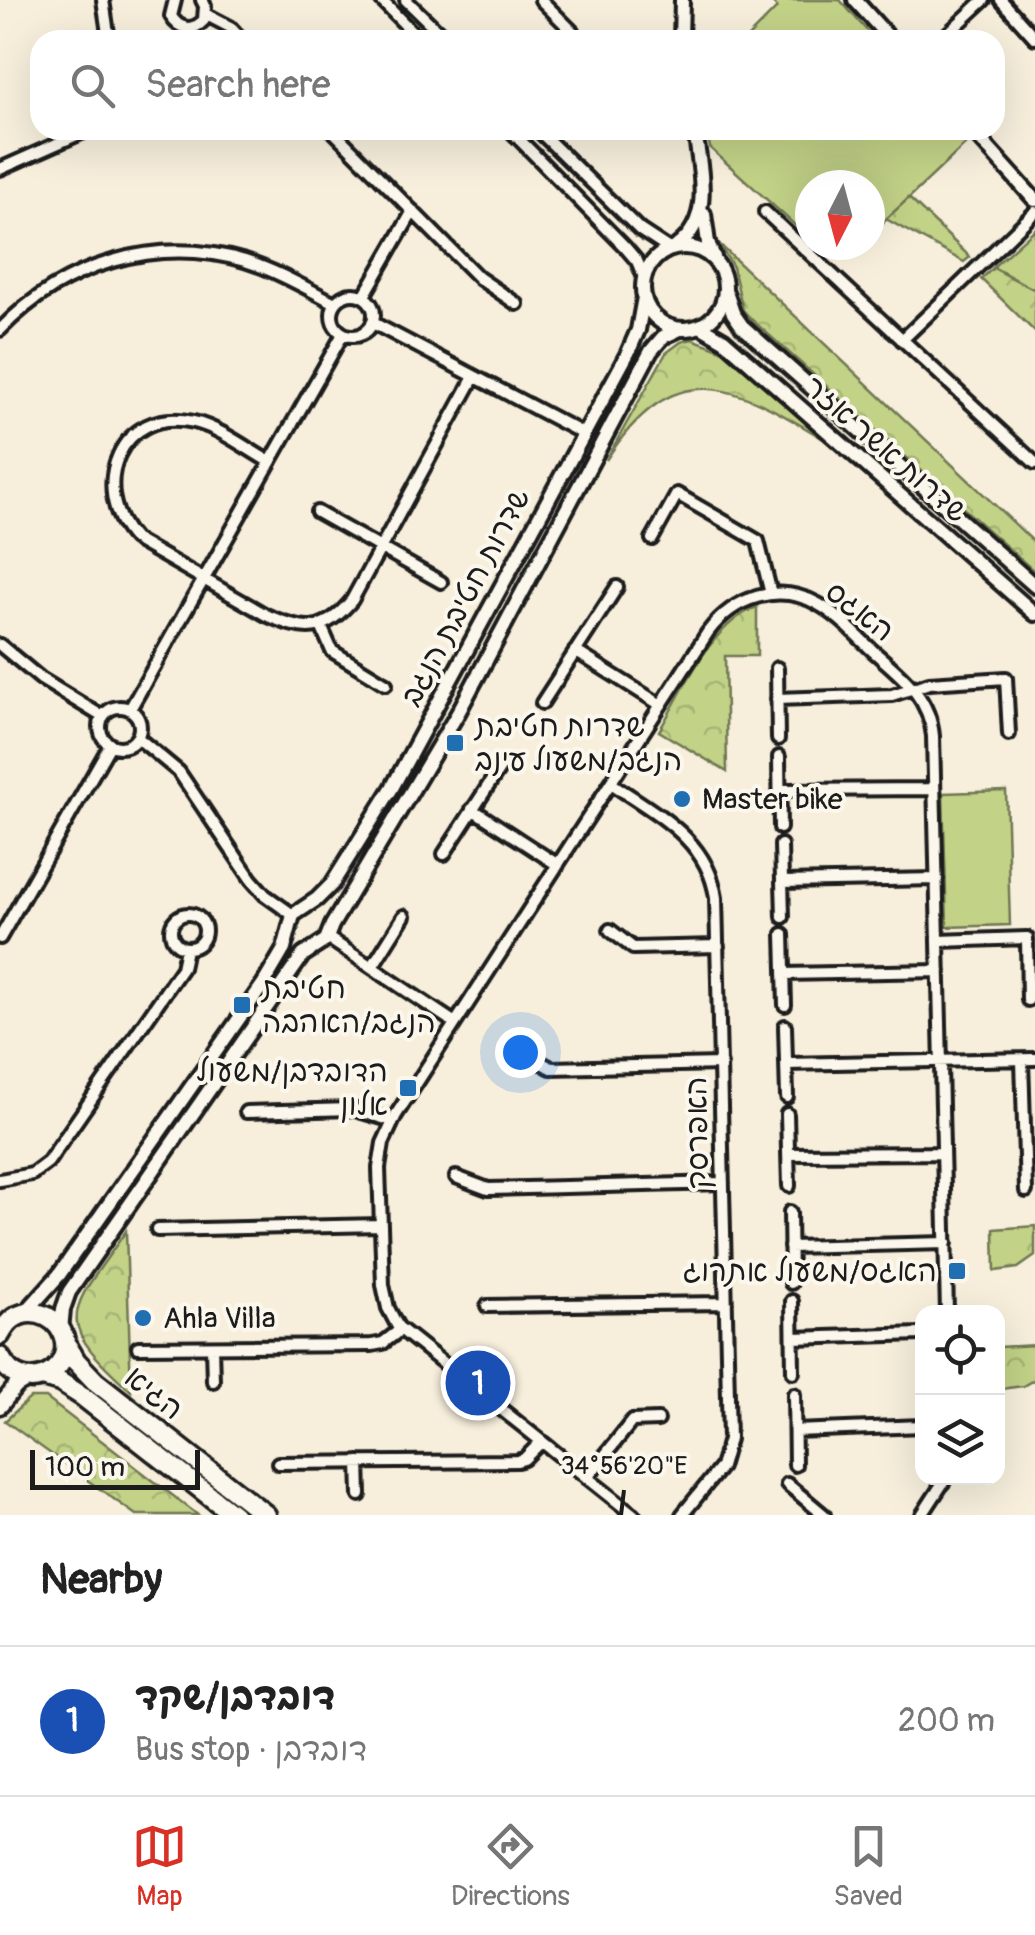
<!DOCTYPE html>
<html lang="en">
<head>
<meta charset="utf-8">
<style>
  body { margin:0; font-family:Pangolin,"Playpen Sans Hebrew",sans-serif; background:#f2f2f2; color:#222 }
  .controls { position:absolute; right:30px; bottom:30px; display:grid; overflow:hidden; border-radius:20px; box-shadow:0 10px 40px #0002 }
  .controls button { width:90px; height:90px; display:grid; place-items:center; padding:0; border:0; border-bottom:2px solid #e0e0e0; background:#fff; color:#222; font:50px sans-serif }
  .compass { position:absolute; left:795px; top:170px; width:90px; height:90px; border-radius:50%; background:#fff; box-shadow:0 10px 40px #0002; rotate:186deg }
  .scale { position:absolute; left:30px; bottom:25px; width:170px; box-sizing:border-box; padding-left:10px; border:5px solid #1c1c1c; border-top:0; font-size:28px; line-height:35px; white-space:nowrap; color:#1c1c1c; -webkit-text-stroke:8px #fbf7ec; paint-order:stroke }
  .you { position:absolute; left:520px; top:1052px; width:35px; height:35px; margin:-25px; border:8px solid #fff; border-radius:50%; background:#1a73e8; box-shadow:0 0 0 15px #1a73e833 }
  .badge { display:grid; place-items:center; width:65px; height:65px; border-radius:50%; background:#d93025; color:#fff; font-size:32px; font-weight:700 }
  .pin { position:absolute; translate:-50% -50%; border:5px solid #fff; box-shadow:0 2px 10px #0006 }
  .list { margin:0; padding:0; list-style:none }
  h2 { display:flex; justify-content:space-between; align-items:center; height:130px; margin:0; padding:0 40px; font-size:42px }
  h2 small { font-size:32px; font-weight:400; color:#767676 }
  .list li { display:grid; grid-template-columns:65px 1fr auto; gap:30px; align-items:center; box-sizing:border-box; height:150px; padding:0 40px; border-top:2px solid #e0e0e0 }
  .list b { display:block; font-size:38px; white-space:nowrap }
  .list p { margin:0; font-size:32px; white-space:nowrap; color:#767676 }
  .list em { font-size:32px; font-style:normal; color:#767676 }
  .icon { flex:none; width:55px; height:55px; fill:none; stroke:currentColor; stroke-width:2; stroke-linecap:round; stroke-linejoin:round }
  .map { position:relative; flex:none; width:1035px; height:1515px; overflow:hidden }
  .search { position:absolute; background:#fff; box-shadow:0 10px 40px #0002; left:30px; right:30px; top:30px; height:110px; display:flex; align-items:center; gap:25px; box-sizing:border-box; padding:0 35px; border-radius:30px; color:#767676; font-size:38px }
  .sheet { height:280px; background:#fff }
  nav { display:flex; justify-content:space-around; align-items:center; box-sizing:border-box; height:140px; border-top:2px solid #e0e0e0; background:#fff; font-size:28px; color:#767676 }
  nav a { display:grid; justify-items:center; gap:5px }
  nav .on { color:#d93025 }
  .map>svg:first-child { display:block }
  .grass { fill:#c2d287; stroke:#6f7752; stroke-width:2.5 }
  .park { fill:url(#park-crowns); stroke:#6f7752; stroke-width:2.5 }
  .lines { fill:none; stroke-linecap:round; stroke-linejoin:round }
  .minor-casing { stroke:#1c1c1c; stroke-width:18 }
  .tertiary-casing { stroke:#1c1c1c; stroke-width:20 }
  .secondary-casing { stroke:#1c1c1c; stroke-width:21 }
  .trunk-casing { stroke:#1c1c1c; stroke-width:25 }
  .minor { stroke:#fbf7ec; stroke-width:10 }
  .tertiary { stroke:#fbf7ec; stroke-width:12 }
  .secondary { stroke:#fbf7ec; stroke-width:14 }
  .trunk { stroke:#fbf7ec; stroke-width:18 }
  .ticks { fill:none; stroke:#1c1c1c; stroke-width:4 }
  .poi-dot { fill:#1f6fb2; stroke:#fbf7ec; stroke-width:4 }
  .labels { text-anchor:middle; stroke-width:8; stroke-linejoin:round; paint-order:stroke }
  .street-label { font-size:30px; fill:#1c1c1c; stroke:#fbf7ec }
  .poi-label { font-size:30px; fill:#1c1c1c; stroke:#fbf7ec; text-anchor:start }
  .ticks-label { font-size:25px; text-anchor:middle; fill:#1c1c1c; stroke:#fbf7ec; stroke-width:8; stroke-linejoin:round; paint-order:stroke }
</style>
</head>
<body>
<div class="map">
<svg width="1035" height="1515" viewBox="0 0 1035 1515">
  <defs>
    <pattern id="park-crowns" width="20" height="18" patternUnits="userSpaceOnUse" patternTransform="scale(2.5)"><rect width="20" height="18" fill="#c2d287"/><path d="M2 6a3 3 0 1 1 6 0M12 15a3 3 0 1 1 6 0" fill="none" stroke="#a6b474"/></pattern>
  </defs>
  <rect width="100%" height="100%" fill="#f7efdc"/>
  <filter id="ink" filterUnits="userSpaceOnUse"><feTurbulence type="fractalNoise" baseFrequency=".01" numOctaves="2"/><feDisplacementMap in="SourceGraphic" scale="20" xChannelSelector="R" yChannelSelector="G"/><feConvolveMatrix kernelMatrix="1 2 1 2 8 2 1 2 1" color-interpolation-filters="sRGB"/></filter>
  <g filter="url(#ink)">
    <!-- grass -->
    <path class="grass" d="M770,0H840L875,40H745L777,8Z
      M707,130H955L967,143L870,235V185H810V239L710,148Z
      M1035,229V290L993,267Z
      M1006,791L1010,925L947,927L943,793Z"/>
    <!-- park -->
    <path class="park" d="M909,198L970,257L964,262L886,219Z
      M718,243L1035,543V572L751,319L743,310L733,267Z
      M993,268L1035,290V332L981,279Z
      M692,339L722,350L825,440C733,383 675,354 606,460L666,353L681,342Z
      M757,607V656H725L727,772L659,731C684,690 710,624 757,607Z
      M1035,1226V1256L1018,1268L995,1271L994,1229Z
      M126,1231L131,1391C50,1318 69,1314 126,1231Z
      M1035,1345V1379L1023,1386L1000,1389L999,1347Z
      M30,1398H46L198,1515H136L5,1421Z"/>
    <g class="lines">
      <!-- minor casing -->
      <g class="minor-casing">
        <path id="minor" d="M103,0L109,40
          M175,0L171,16C179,30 193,32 204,20L205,6L202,0
          M381,0L420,40
          M406,0L447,40
          M541,0L581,40
          M1001,0L1035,38
          M205,14L230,27L242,40
          M941,40L984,0
          M332,130L479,278L517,304
          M510,130L625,247L637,261L644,277
          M538,130L640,230L669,249
          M0,169L88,130
          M765,212L1035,463
          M332 315a21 21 0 1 1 42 0a21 21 0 1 1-42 0Z
          M364,296L413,211
          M373,323L584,434
          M0,330C63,264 156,235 245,261C277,271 306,288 335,303
          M902,340L1035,212
          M270,462C247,449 220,428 194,422C119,405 88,489 134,539L266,615C305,632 324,634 352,600L474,377
          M317,512L441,582
          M652,539L677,494L758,541L771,594
          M321,626L332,651L386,684
          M0,645L41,679L103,717
          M575,651L661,705
          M777,668L778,739
          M777,699L892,695L929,683L1006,678L1009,734
          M542,703L617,587
          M100 727a20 20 0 1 1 40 0a20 20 0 1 1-40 0Z
          M130,709L343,334
          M138,738L179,772L251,879L265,895L293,915
          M779,757L780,828
          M611,783C656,814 708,839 716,898L729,1439L721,1467L682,1515
          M780,790L934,789
          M472,809L558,865
          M781,845L783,917
          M444,854L501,766
          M782,882L937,879
          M171 931a17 17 0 1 1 34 0a17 17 0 1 1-34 0Z
          M610,930L633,948L718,946
          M783,934L785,1005
          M0,938L110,745
          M328,938L455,1023
          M938,941L1027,938L1028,1000
          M372,967L404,916
          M784,974L939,971
          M785,1026L787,1097
          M531,1057L551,1068L721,1064
          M1022,1060L1026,1191
          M786,1064L1035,1059
          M246,1112L352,1109L393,1121
          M787,1114L789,1186
          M788,1154L943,1153
          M456,1177L488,1189L723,1183
          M0,1180L32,1174L48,1162L182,968L186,949
          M790,1212L791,1283
          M157,1230L381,1225
          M790,1247L946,1243
          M792,1301L793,1372
          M487,1306L726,1303
          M793,1338L922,1334
          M138,1347L372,1345L383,1343L400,1330
          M212,1347L213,1381
          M794,1394L795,1465
          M795,1431L922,1426
          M359,1462L360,1495
          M278,1463L517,1461L524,1459L541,1442
          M587,1478L632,1421L658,1420
          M787,1484L824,1515
          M634,1515L398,1327L388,1308L383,1285L379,1168L383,1143L396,1115L708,632C734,597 778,582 818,604C838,615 855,634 872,650C900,675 929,695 933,736L947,1312
          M922,1515L946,1478"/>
      </g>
      <!-- tertiary casing -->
      <g class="tertiary-casing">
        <path id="tertiary" d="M855,0L891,40
          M681,40L682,0
          M972,130L1035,200
          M704,214L708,243L714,257
          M677,246C714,219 700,170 695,130
          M643 288a41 41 0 1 1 82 0a41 41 0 1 1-82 0Z
          M726,292L733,313L742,326L1035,586
          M700,326L724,340L1035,614
          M25,1313L59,1275L264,983L284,949L293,915L317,899L332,884L392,788L628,353L638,330L644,297
          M61,1330L63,1309L69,1292L303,955L326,940L332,925L458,713L651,351L663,337L680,329"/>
      </g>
      <!-- secondary casing -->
      <g class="secondary-casing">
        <path id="secondary" d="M0,1406L16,1386L28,1379"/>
      </g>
      <!-- trunk casing -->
      <g class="trunk-casing">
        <path id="trunk" d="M0,1335C7,1322 16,1313 31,1313C42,1313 52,1318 59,1327C85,1366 24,1404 0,1357
          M65,1342L76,1361L95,1381L266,1515
          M43,1377L60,1382L82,1396L234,1515"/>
      </g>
      <!-- minor -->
      <use href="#minor" class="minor"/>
      <!-- tertiary -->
      <use href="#tertiary" class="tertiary"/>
      <!-- secondary -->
      <use href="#secondary" class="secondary"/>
      <!-- trunk -->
      <use href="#trunk" class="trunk"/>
    </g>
  </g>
  <!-- ticks -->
  <path class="ticks" d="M621,1515L624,1490"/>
  <!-- markers -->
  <g class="poi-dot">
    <rect x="445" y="733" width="20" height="20" rx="5"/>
    <circle cx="682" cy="799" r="10"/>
    <rect x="232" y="995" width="20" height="20" rx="5"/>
    <rect x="398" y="1078" width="20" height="20" rx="5"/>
    <rect x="947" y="1261" width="20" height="20" rx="5"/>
    <circle cx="143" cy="1318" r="10"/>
  </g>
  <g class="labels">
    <!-- street labels -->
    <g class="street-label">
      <text transform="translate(886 449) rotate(41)" y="10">שדרות אשר אזר</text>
      <text transform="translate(465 597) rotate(-62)" y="10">שדרות חטיבת הנגב</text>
      <text transform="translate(860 611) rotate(38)" y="10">האגס</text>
      <text transform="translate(697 1133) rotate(-91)" y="10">האפרסק</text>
      <text transform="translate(154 1393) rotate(38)" y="10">הגיא</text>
    </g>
    <!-- poi labels -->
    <g class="poi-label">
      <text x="475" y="736">שדרות חטיבת<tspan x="475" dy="34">הנגב/משעול עינב</tspan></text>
      <text x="702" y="809">Master bike</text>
      <text x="262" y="998">חטיבת<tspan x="262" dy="34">הנגב/האהבה</tspan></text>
      <text x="388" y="1081" text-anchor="end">הדובדבן/משעול<tspan x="388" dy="34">אלון</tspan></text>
      <text x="937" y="1281" text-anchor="end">האגס/משעול אתרוג</text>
      <text x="163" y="1328">Ahla Villa</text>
    </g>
  </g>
  <g class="ticks-label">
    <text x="624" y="1474">34°56'20"E</text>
  </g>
</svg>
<div class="controls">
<button><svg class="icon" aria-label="locate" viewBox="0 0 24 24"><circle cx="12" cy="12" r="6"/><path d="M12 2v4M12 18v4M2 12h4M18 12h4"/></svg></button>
<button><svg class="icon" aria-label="layers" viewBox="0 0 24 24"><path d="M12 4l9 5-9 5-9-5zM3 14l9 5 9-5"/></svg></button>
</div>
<svg class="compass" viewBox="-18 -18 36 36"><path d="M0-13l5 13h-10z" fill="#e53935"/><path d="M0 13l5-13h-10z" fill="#767676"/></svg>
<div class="scale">100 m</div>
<div class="you"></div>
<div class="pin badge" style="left:478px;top:1383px;background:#1a4fb4">1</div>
<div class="search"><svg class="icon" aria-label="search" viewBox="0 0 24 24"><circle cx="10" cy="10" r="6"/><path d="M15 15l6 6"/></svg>Search here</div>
</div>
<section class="sheet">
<h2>Nearby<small></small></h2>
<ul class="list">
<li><span class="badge" style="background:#1a4fb4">1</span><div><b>דובדבן/שקד</b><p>Bus stop · דובדבן</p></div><em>200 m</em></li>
</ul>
</section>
<nav>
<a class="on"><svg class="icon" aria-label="map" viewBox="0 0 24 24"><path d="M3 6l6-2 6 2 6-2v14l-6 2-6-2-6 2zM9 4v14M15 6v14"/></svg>Map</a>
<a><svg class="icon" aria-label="directions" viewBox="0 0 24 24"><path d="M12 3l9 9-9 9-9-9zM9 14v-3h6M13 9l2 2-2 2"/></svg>Directions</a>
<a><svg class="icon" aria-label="saved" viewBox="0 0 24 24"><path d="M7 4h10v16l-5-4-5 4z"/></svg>Saved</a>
</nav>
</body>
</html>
